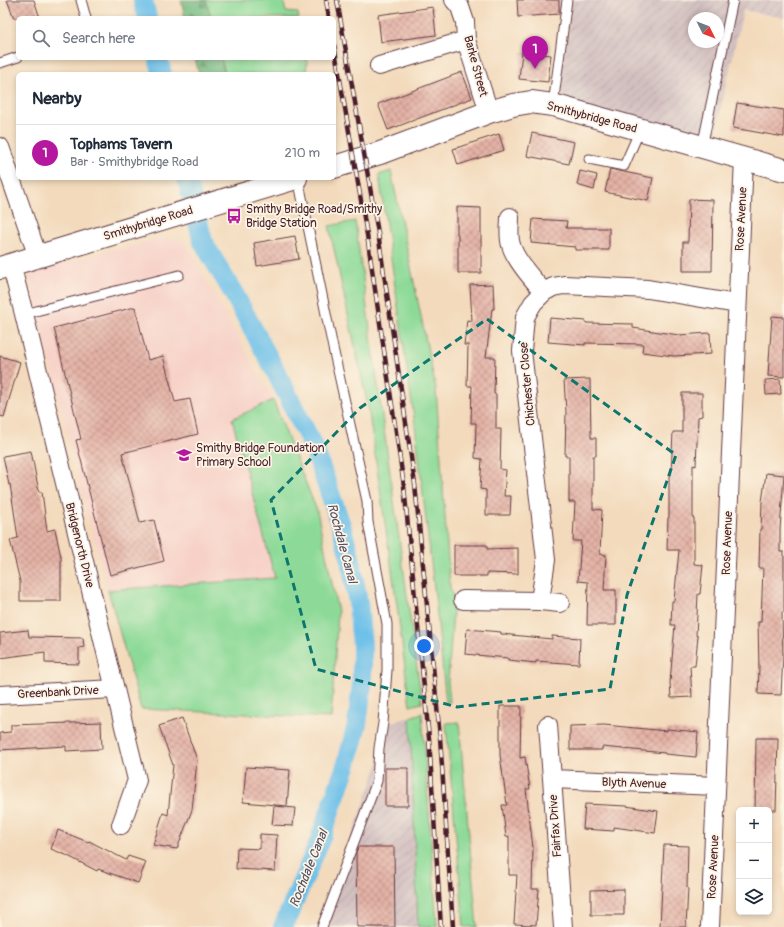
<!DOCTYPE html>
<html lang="en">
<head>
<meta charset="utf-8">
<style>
  body { margin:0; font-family:Pangolin,sans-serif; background:#f6f6f7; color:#1f2937 }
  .controls { position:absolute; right:12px; bottom:12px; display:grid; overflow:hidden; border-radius:6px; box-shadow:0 2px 6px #0003 }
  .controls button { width:36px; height:36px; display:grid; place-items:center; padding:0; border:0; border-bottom:1px solid #e0e1e3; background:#fff; color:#1f2937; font:20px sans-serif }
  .compass { position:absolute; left:688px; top:12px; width:36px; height:36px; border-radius:50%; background:#fff; box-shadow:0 2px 6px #0003; rotate:132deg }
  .you { position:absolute; left:424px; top:646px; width:14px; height:14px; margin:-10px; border:3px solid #fff; border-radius:50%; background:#1a73e8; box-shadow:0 0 0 6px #1a73e833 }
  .badge { display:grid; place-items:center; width:26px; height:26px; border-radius:50%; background:#b5179e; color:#fff; font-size:13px; font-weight:700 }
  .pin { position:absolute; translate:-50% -33px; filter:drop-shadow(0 1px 2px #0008) }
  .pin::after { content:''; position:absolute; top:21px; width:14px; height:12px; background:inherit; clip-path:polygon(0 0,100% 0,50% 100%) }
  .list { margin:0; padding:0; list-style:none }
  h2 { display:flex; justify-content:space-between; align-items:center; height:52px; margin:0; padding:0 16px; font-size:17px }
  h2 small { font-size:13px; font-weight:400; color:#747a83 }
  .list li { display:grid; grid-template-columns:26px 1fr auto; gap:12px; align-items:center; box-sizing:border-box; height:56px; padding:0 16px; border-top:1px solid #e0e1e3 }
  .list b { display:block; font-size:15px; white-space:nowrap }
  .list p { margin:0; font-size:13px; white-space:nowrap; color:#747a83 }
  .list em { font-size:13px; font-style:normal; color:#747a83 }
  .icon { flex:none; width:22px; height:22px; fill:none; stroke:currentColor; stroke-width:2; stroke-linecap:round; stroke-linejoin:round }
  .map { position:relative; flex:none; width:784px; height:927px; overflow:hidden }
  .search { position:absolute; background:#fff; box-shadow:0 2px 6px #0003; left:16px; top:16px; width:320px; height:44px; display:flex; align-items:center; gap:10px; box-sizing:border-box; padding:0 14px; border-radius:6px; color:#747a83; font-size:15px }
  .panel { position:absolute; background:#fff; box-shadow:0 2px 6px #0003; left:16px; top:72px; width:320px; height:108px; border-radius:6px }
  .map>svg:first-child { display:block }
  .built { fill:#f7d1c8 }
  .industrial { fill:url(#industrial-furrows); fill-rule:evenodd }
  .grass { fill:#8dda98; stroke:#6c7c62 }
  .forest { fill:url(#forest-firs); stroke:#5e6c56 }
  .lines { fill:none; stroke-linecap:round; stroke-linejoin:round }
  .canal { stroke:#6cc0e9; stroke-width:20 }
  .building { fill:url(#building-cross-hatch) }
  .service-casing { stroke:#633b41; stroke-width:11 }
  .minor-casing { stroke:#633b41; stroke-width:20 }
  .tertiary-casing { stroke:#633b41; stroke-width:24 }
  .service { stroke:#fff; stroke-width:9 }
  .minor { stroke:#fff; stroke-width:18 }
  .tertiary { stroke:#fff; stroke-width:22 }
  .rail-casing { stroke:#4a1f2b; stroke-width:4.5 }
  .rail { stroke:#fcf5e5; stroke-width:3; stroke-dasharray:9; stroke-linecap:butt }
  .marked { fill:none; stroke:#0f766e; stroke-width:3; stroke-dasharray:8 5; stroke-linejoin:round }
  .labels { text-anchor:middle; stroke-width:3.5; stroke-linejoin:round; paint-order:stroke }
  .street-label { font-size:12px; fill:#4a1f2b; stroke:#fcf5e5 }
  .poi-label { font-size:12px; fill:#4a1f2b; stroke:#fcf5e5; text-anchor:start }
  .water-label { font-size:13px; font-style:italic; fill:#544f64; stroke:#fcf5e5 }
</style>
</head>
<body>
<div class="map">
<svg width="784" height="927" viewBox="0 0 784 927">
  <defs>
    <pattern id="industrial-furrows" width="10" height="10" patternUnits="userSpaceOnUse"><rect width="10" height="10" fill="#d2bfc0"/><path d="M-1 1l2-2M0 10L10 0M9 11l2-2" fill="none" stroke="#b6a4a5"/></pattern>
    <pattern id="forest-firs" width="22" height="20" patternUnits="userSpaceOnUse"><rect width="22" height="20" fill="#72ba80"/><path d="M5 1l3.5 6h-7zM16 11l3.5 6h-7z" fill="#609769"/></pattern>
    <pattern id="building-cross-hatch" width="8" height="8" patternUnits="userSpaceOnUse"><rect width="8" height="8" fill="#e4b2a6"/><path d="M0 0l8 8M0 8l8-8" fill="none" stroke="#bb9087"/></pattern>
  </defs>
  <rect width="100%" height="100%" fill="#fcf5e5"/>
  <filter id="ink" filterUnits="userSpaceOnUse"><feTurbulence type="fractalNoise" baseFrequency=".025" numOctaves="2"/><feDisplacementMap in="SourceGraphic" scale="8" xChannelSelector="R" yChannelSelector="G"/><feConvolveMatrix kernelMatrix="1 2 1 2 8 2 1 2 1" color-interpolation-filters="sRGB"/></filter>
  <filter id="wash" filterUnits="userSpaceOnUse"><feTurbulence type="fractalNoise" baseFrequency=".012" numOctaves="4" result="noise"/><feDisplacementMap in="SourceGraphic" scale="16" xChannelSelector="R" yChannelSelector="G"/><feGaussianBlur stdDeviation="0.9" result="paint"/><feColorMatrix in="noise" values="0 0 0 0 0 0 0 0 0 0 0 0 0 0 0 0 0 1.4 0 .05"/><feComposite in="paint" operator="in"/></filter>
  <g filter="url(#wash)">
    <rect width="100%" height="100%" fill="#f3dabc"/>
    <!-- built -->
    <path class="built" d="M160,238L185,241L227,319L273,400L317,511L338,612L331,718L141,709L88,517L28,273Z"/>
    <!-- industrial -->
    <path class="industrial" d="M572,0H784V18L743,10L713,143L558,101ZM694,18H718V42H694Z
      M410,717L418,927H318L372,782L392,722Z"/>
    <!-- grass -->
    <path class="grass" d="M206,0H283L286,12L298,13L299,18H211Z
      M221,58H306L307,62L306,74H225Z
      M391,171L436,389L450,587L456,605L453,612L448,682L450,702H446L436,605L415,425L379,175Z
      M355,221L422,703L410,706L396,598L368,407L329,226Z
      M273,400L317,511L338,612L331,718L141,709L108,590L275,578L232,419Z
      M422,713L437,927H418L410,717Z
      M459,722L477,927H464L446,723Z"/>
    <!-- forest -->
    <path class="forest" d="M181,0H206L211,18H185Z
      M195,58H221L225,74H199Z"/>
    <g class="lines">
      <!-- canal -->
      <path class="canal" d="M143,0L147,18
        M158,58L162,74
        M187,178L203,242L234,294L276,372L314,448L340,522L350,557L358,603L362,645V685L357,724L347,763L318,845L283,927"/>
    </g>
    <g id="blocks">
      <!-- building -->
      <path class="building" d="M7,0H34L40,18H14Z
        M517,0H559V14L518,17Z
        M433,7L436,35L381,42L378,15Z
        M522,52L551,55L548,82L519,79Z
        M462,72L472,98L388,130L378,104Z
        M737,103L784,110V137L733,128Z
        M532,133L574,142L569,164L527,156Z
        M499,134L504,150L458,165L453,149Z
        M610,169L653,178L648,201L605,192Z
        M580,171L597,175L594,190L577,185Z
        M689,199L713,200L712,271H683V242H688Z
        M457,207L481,208V273H458V234H457Z
        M533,219L567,221L566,228H609V250H575V247L531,243Z
        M295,236L299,259L257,266L254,243Z
        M493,284L494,309H492L486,357H495L494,394H496V429H501L500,469L506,470L504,496H511L510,515H486V490L480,489L482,459L475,458L476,423H471L472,386H467L468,345H464L467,320L472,321L470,285Z
        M135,307L148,360L163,356L175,402L190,399L198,434L122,453L140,523L154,520L164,561L110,575L76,440L81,439L54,328Z
        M772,316L784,317V377L768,376Z
        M550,318L586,321V323L633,324V328L679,335L710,333L711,354L674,356L642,352L643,344L585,343V345L548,342Z
        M0,356L20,362L4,417L0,416Z
        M590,379L591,438H596V456H593V509L602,510L600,554L606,555L604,590H616V625H587L588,582L578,581L581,541H573L575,502H569V456H565L566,412L564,380Z
        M780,379L781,394L766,395L765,380Z
        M682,393H702V416L698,417L696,466L693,465V518H694V564L703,565L700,594H698L696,636H698L695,666H690L692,697L671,698L670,682L675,625H671L672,601H674L679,550H667L668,518H669V475H671L673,432H682Z
        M31,451L39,492H42L47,531L55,529L61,557V601H20V581L10,540L18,538L10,484L9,485L3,456Z
        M766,473L784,475L780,529V552H784V612H782L783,655L781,695L758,694L759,668L758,622H761L763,568H759L760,529H761L762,502Z
        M454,545H487V549L518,548V574L487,573V576H454Z
        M467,629L501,632V634L552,639V636L580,638L579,664L536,661V663L508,660V658L465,654Z
        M28,630L29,637L83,638L84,647L79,648V664L45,663V652L0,658V633Z
        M500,706H521L520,758L525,757L530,789H526L533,848L532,889H539L536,925L514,924L517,875H509V836L506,837L502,805H507L500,755Z
        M182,718L197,760L192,810L177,849L153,845L163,813L168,815L173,765L159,726Z
        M101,722L102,749L66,751V746L0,750V733L11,732V725Z
        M604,725L667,731V729L698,732L696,757L665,754V753L602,747V750H570V726Z
        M756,738H778L776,810H755Z
        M246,767L290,770L287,806L243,802Z
        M385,768H408V806H385Z
        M585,804L626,806L658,811L655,833L614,827V831L583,829Z
        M274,806L295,808L293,826L272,825Z
        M58,830L88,842L89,841L126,860L128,856L146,862L138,883L98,869L97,871L66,855L51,849Z
        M260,834L277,835L275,871L236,869L237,848L260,849Z
        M664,845L688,846L687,888H688L686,927H660Z
        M358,847H394L395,927H357L356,853Z
        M624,889V915H591V890Z"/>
    </g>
  </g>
  <g filter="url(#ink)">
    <use href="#blocks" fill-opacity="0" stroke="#633b41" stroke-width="1"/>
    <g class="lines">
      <!-- service casing -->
      <g class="service-casing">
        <path id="service" d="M81,0L86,18
          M0,63L18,57
          M553,105L567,0
          M702,147L733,0
          M589,159L624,166L640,130
          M298,178L333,348L367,501L368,522L387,624V670L383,723L379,748L377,781L322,927
          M24,314L179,275"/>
      </g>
      <!-- minor casing -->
      <g class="minor-casing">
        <path id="minor" d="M454,0L460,7L465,22L466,40L489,112
          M379,66L466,40
          M0,147L38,257
          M510,217C510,226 508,236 511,245C515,260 533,280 544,292
          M11,264L24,314L137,780L121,825
          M463,600L540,601L546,560L522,351L525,317L533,303L544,292L553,287L564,285L648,289L737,304
          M540,601L560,603
          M0,695L115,689
          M548,725L563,927
          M552,779L716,786
          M710,927L744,159"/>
      </g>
      <!-- tertiary casing -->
      <g class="tertiary-casing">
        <path id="tertiary" d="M334,167L380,153L489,112L513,105L531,102L553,105L784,170
          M0,268L296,178"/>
      </g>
      <!-- service -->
      <use href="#service" class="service"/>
      <!-- minor -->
      <use href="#minor" class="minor"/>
      <!-- tertiary -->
      <use href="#tertiary" class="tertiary"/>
      <!-- rail casing -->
      <g class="rail-casing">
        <path id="rail" d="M326,0L329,18
          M337,0L378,233L415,484L440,737L453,927
          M334,45L367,235L404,486L429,738L441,927"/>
      </g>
      <!-- rail -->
      <use href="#rail" class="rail"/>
    </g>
  </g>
  <!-- marked area -->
  <path class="marked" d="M487,319L676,455L627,595L610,689L457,707L316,669L271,500L360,408Z"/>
  <!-- icons -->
  <defs>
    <g id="bus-bare" transform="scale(1.2)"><path d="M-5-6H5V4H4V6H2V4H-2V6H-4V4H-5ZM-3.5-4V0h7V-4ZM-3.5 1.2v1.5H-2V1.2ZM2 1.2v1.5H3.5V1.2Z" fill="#b5179e" stroke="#fcf5e5" stroke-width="2.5" paint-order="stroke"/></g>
    <g id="school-bare" transform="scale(1.2)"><path d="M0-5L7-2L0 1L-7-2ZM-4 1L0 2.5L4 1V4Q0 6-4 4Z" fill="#b5179e" stroke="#fcf5e5" stroke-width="2.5" paint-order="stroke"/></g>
  </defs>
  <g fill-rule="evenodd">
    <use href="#bus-bare" x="234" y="216"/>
    <use href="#school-bare" x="184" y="455"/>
  </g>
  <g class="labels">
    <!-- street labels -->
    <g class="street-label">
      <text transform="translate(476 66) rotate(75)" y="4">Barke Street</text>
      <text transform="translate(592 117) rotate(15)" y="4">Smithybridge Road</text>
      <text transform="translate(741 219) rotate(-87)" y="4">Rose Avenue</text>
      <text transform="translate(148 223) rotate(-17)" y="4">Smithybridge Road</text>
      <text transform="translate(527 384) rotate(-95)" y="4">Chichester Close</text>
      <text transform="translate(727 543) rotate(-88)" y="4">Rose Avenue</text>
      <text transform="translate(80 545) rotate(76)" y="4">Bridgenorth Drive</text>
      <text transform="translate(58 692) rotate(-3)" y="4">Greenbank Drive</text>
      <text transform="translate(634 783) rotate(2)" y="4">Blyth Avenue</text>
      <text transform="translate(555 826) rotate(-94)" y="4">Fairfax Drive</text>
      <text transform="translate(713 867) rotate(-87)" y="4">Rose Avenue</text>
    </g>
    <!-- poi labels -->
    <g class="poi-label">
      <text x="246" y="213">Smithy Bridge Road/Smithy<tspan x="246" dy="14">Bridge Station</tspan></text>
      <text x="196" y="452">Smithy Bridge Foundation<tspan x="196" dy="14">Primary School</tspan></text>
    </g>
    <!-- water labels -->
    <g class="water-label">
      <text transform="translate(343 543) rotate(75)" y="5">Rochdale Canal</text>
      <text transform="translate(308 868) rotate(-68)" y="5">Rochdale Canal</text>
    </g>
  </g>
</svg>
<div class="controls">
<button>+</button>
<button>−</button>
<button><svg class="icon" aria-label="layers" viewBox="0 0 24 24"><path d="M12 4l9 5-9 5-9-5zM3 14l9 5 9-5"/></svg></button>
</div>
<svg class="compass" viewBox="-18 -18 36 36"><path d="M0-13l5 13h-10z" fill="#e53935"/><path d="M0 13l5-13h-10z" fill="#747a83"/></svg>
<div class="you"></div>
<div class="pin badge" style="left:535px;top:69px">1</div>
<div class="search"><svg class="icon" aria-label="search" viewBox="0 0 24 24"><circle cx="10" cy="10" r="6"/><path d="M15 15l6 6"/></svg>Search here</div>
<section class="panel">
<h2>Nearby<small></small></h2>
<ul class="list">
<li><span class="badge">1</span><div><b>Tophams Tavern</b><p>Bar · Smithybridge Road</p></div><em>210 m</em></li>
</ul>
</section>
</div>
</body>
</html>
